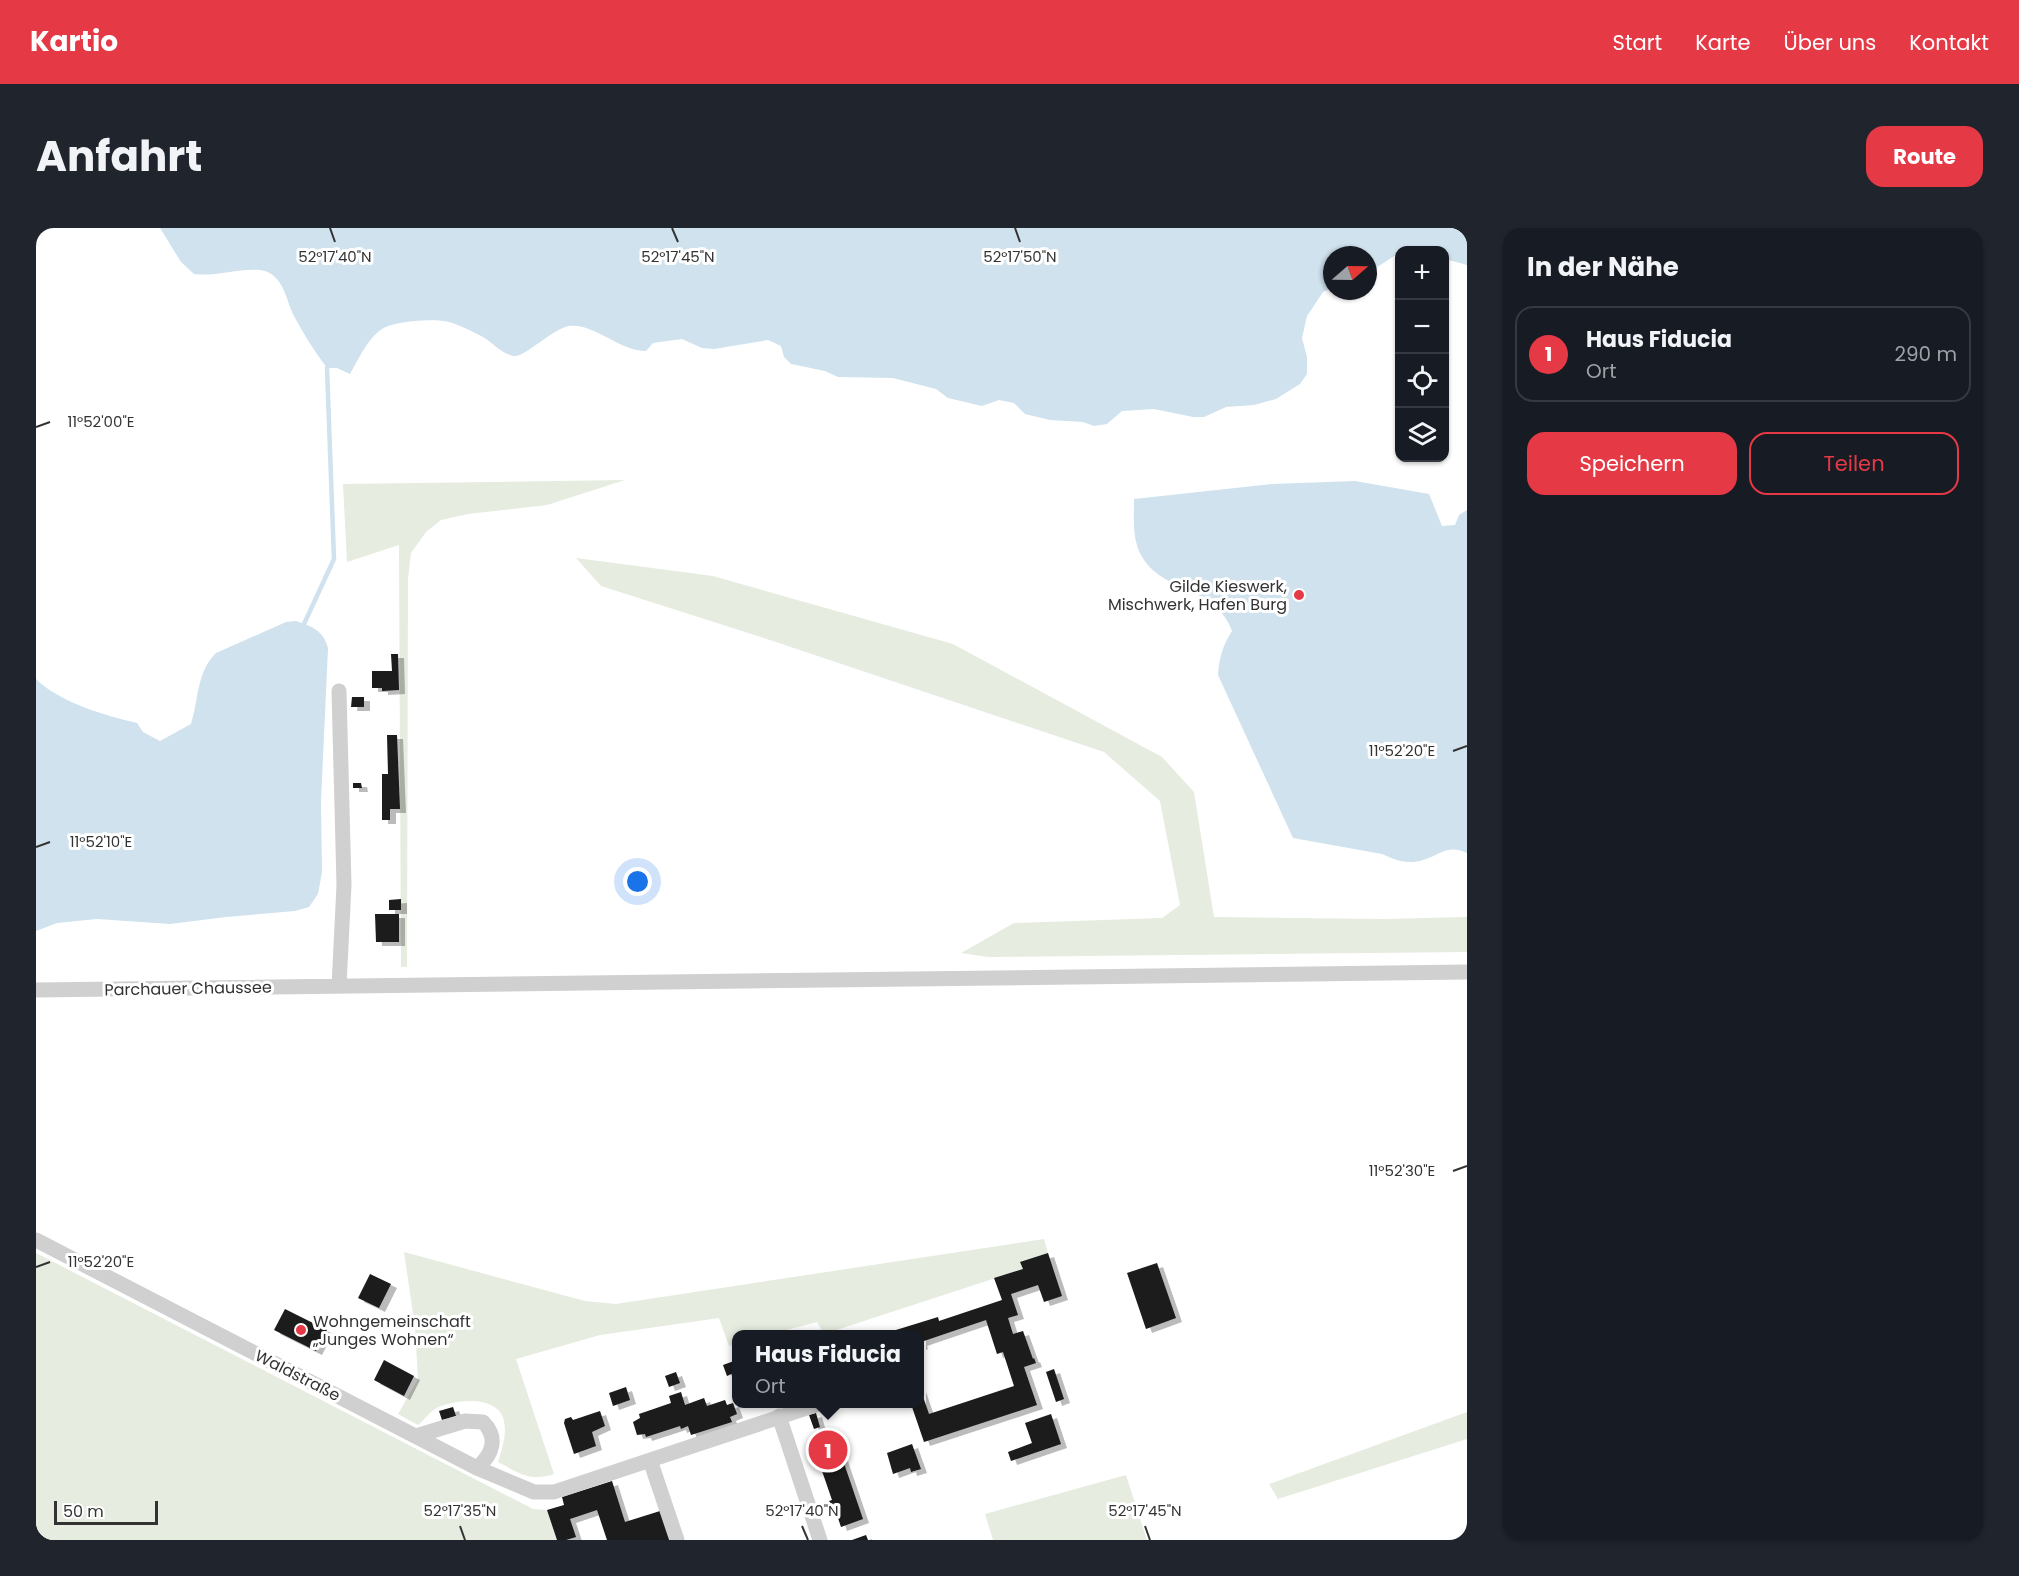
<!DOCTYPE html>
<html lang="de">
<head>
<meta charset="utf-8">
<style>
  body { margin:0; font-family:Poppins,sans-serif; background:#20242c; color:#f1f3f6 }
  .controls { position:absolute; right:18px; top:18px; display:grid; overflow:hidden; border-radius:12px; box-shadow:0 2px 4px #0004 }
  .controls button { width:54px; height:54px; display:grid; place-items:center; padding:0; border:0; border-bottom:2px solid #363941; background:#171b24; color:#f1f3f6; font:30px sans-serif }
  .compass { position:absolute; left:1287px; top:18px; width:54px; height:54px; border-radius:50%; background:#171b24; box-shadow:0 2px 4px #0004; rotate:70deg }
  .scale { position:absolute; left:18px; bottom:15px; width:104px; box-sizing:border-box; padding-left:6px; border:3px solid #333; border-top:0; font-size:16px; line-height:21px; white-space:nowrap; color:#333; -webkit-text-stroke:4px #fff; paint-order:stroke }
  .you { position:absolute; left:602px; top:654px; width:21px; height:21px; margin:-15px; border:4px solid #fff; border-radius:50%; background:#1a73e8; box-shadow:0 0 0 9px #1a73e833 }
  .badge { display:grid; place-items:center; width:39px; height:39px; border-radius:50%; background:#e63946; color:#fff; font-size:20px; font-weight:700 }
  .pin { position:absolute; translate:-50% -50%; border:3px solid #fff; box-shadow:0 2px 6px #0006 }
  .popup { position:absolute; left:696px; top:1102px; width:192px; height:78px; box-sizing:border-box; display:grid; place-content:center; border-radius:12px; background:#171b24; filter:drop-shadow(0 2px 4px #0005); font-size:20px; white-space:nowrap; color:#9ea1a6 }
  .popup b { font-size:22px; color:#f1f3f6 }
  .popup::after { content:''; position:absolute; left:50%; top:100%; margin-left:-12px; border:12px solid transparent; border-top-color:#171b24 }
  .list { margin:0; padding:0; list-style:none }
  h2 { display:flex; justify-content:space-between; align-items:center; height:78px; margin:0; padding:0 24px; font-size:26px }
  h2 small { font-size:20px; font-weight:400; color:#9ea1a6 }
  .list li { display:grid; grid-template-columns:39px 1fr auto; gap:18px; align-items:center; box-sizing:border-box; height:96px; margin:0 12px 12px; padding:0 12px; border:2px solid #363941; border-radius:18px }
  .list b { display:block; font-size:22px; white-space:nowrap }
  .list p { margin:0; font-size:20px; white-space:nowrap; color:#9ea1a6 }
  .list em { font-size:20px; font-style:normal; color:#9ea1a6 }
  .actions { display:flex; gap:12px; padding:18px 24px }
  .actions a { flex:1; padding:14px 0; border:2px solid #e63946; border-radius:18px; text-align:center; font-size:21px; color:#e63946 }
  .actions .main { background:#e63946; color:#fff }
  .icon { flex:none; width:33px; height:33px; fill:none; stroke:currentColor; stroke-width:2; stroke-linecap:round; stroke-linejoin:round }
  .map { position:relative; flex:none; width:1431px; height:1312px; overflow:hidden; border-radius:18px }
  header { display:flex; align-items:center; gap:36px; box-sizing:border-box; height:84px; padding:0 30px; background:#e63946; color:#fff }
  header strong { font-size:28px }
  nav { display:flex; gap:33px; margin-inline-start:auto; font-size:21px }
  .intro { display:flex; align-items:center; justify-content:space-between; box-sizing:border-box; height:144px; padding:0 36px }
  h1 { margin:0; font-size:42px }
  .button { padding:15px 27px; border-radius:18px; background:#e63946; color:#fff; font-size:21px; font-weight:700 }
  main { display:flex; gap:36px; padding:0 36px }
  aside { flex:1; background:#171b24; border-radius:18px; box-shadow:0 2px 4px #0004 }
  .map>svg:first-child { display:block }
  .green { fill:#e6ecdf }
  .water { fill:#cfe2ee }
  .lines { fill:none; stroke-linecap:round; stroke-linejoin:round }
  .stream { stroke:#cfe2ee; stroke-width:4.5 }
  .building { fill:#1a1a1a; filter:url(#shadow) }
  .minor { stroke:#d0d0d0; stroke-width:15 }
  .ticks { fill:none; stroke:#333; stroke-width:2 }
  .poi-dot { fill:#e63946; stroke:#fff; stroke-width:2 }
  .labels { text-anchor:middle; stroke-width:6; stroke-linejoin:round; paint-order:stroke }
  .poi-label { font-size:16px; fill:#333; stroke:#fff; text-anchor:end }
  .street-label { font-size:16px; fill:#333; stroke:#fff }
  .ticks-label { font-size:15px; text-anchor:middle; fill:#333; stroke:#fff; stroke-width:6; stroke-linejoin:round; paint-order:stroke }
</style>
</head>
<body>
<header>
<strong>Kartio</strong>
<nav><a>Start</a><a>Karte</a><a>Über uns</a><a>Kontakt</a></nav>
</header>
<div class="intro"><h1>Anfahrt</h1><a class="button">Route</a></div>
<main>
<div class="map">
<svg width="1431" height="1312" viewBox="0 0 1431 1312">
  <defs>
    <filter id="shadow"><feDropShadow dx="6" dy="4" stdDeviation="0" flood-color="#0004"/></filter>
  </defs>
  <rect width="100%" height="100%" fill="#fff"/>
  <!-- green -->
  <path class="green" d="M589,252L511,277L432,286L405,292L390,304L375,325L372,351L371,739H365L363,317L311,334L307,256Z
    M540,330L677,348L917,416L1126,529L1158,564L1178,689L1348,691L1431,689V724L952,729L925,725L978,695L1126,690L1144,677L1124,573L1068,524L737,413L565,358Z
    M1008,1011L1012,1025L984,1035L987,1041L788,1106L781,1094L735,1106H700V1116L693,1118L683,1090L564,1107L480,1131L518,1246C494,1254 483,1245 462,1234C466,1221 471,1207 468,1193C463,1166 417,1171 399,1181C393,1185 388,1192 382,1197L362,1186L382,1151L379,1099L368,1024L549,1073L580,1076Z
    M0,1025L497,1281L511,1282L521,1312H0Z
    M1431,1184V1211L1242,1271L1233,1256Z
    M1090,1247L1111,1312H957L949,1286Z"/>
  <!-- water -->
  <path class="water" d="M124,0H1431V37L1409,31L1408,22H1364L1363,25L1332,45V27H1296V60L1287,64L1271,88L1266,110L1271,129V146L1264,156L1240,171L1218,177L1190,179L1168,189H1157L1118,181L1086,183L1071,196L1058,198L1047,194L1014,192L989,186L978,175L963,172L946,178L912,170L900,161L857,150L802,149L789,143L755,136L748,129L745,118L732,112L678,121L666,120L646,111L617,115L610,123C583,123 558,95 533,98C516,101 488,130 478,128C466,126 457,115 447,109C437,104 424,97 413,94C399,90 358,93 346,101C332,110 322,132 314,146L301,140H291C279,124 267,105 258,88C250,73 248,45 224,42C202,40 180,49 158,46L145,34Z
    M1319,253L1393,266L1406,298L1419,297L1423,287L1431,282V625C1411,616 1405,627 1387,632C1372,637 1359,632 1346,626L1257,610L1182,447C1183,430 1187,417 1196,403C1180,357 1126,366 1105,327C1096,311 1098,289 1098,271L1236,256Z
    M260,393C277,399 287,402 292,420L285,573L286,644L282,666L273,679L259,683L190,689L134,696L61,691L21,695L0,703V451C23,474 70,488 101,495L107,504L124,513L155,496C163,471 160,445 180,425L250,394Z"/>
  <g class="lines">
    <!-- stream -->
    <path class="stream" d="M268,396L298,331L291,140"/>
  </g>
  <!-- building -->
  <path class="building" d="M355,426H362L363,462L346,463V460H336V443H356Z
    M316,469H328V479H315Z
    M351,507H361L364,581H354V592H346V546H352Z
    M317,555H325L326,560H317Z
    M365,671V682H353V672Z
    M339,686H363V714H340Z
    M1012,1025L1026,1068L1008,1074L1002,1057L975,1066L982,1087L972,1090L977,1106L987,1103L997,1131L998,1130L1000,1135L988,1139L1001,1177L888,1214L875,1176H884V1160L893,1186L978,1158L967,1124L961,1126L950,1092L885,1114L886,1117L884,1118V1106H847L902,1089L903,1093L966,1072L958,1050L987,1041L984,1034Z
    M1121,1035L1140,1090L1110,1101L1091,1045Z
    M334,1046L355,1056L343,1080L322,1070Z
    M249,1081L291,1102L280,1123L238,1102Z
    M348,1132L378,1148L368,1168L338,1152Z
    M698,1133L700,1144L691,1148L687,1137Z
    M1018,1141L1028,1171L1020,1174L1010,1144Z
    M640,1144L644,1155L633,1159L629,1148Z
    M590,1159L594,1172L577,1178L573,1165Z
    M645,1164L649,1177L668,1170L671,1178L689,1172L691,1177L697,1175L701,1186L694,1189L696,1194L655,1207L652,1198L645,1201L644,1198L610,1209L609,1206L601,1207L597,1194L604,1190L603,1186L635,1175L633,1168Z
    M417,1179L420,1188L406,1192L403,1183Z
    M564,1183L569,1198L556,1204L560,1218L538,1226L528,1195L529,1191L535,1189L537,1192Z
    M780,1185L784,1199L778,1201L773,1187Z
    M1015,1186L1025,1216L975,1233L972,1224L996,1215L989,1195Z
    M798,1206L827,1291L805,1299L799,1281L796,1282L793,1273L796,1272L785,1240L782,1241L780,1233L783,1232L777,1213Z
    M876,1216L885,1241L875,1244L874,1240L857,1246L851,1225Z
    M576,1253L589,1294L624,1283L637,1312H571L561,1282L534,1291L540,1309L530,1312H521L511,1282L528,1277L526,1269Z
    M830,1307L832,1312H816Z"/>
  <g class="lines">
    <!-- minor -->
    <path class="minor" d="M303,758L308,657L303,463
      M0,762L1431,744
      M0,1012L441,1240L498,1264H518L783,1176
      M743,1188L784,1312
      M380,1208L429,1193L447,1194C463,1210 456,1227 441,1240
      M614,1232L641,1312"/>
  </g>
  <!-- ticks -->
  <path class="ticks" d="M294,0L299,14M636,0L642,14M979,0L984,14M0,199L14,194M1417,523L1431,518M0,619L14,614M1417,943L1431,938M0,1039L14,1034M424,1298L429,1312M766,1298L772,1312M1109,1298L1114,1312"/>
  <!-- markers -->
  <g class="poi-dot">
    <circle cx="1263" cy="367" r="6"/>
    <circle cx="265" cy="1102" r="6"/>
  </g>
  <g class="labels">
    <!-- poi labels -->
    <g class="poi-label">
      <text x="1251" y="364">Gilde Kieswerk,<tspan x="1251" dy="18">Mischwerk, Hafen Burg</tspan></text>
      <text x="277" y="1099" text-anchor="start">Wohngemeinschaft<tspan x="277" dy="18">„Junges Wohnen“</tspan></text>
    </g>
    <!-- street labels -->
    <g class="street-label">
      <text transform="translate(152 760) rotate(-1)" y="6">Parchauer Chaussee</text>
      <text transform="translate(262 1147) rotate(27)" y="6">Waldstraße</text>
    </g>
  </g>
  <g class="ticks-label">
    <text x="984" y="34">52°17'50"N</text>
    <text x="299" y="34">52°17'40"N</text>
    <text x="642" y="34">52°17'45"N</text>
    <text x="65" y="199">11°52'00"E</text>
    <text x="1366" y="528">11°52'20"E</text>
    <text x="65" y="619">11°52'10"E</text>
    <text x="1366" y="948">11°52'30"E</text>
    <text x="65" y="1039">11°52'20"E</text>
    <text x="424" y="1288">52°17'35"N</text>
    <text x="766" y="1288">52°17'40"N</text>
    <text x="1109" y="1288">52°17'45"N</text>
  </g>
</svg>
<div class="controls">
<button>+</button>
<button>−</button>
<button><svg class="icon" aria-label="locate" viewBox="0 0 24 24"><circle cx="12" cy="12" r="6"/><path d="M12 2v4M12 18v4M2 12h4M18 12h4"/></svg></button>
<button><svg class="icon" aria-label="layers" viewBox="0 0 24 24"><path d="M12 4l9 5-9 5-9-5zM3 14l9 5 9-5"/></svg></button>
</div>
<svg class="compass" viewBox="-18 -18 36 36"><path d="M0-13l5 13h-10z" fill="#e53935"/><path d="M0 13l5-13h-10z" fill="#9ea1a6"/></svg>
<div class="scale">50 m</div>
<div class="you"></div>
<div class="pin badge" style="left:792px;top:1222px">1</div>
<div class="popup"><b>Haus Fiducia</b>Ort</div>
</div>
<aside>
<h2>In der Nähe<small></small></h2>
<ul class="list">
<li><span class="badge">1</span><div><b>Haus Fiducia</b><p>Ort</p></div><em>290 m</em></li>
</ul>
<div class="actions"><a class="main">Speichern</a><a>Teilen</a></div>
</aside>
</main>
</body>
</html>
